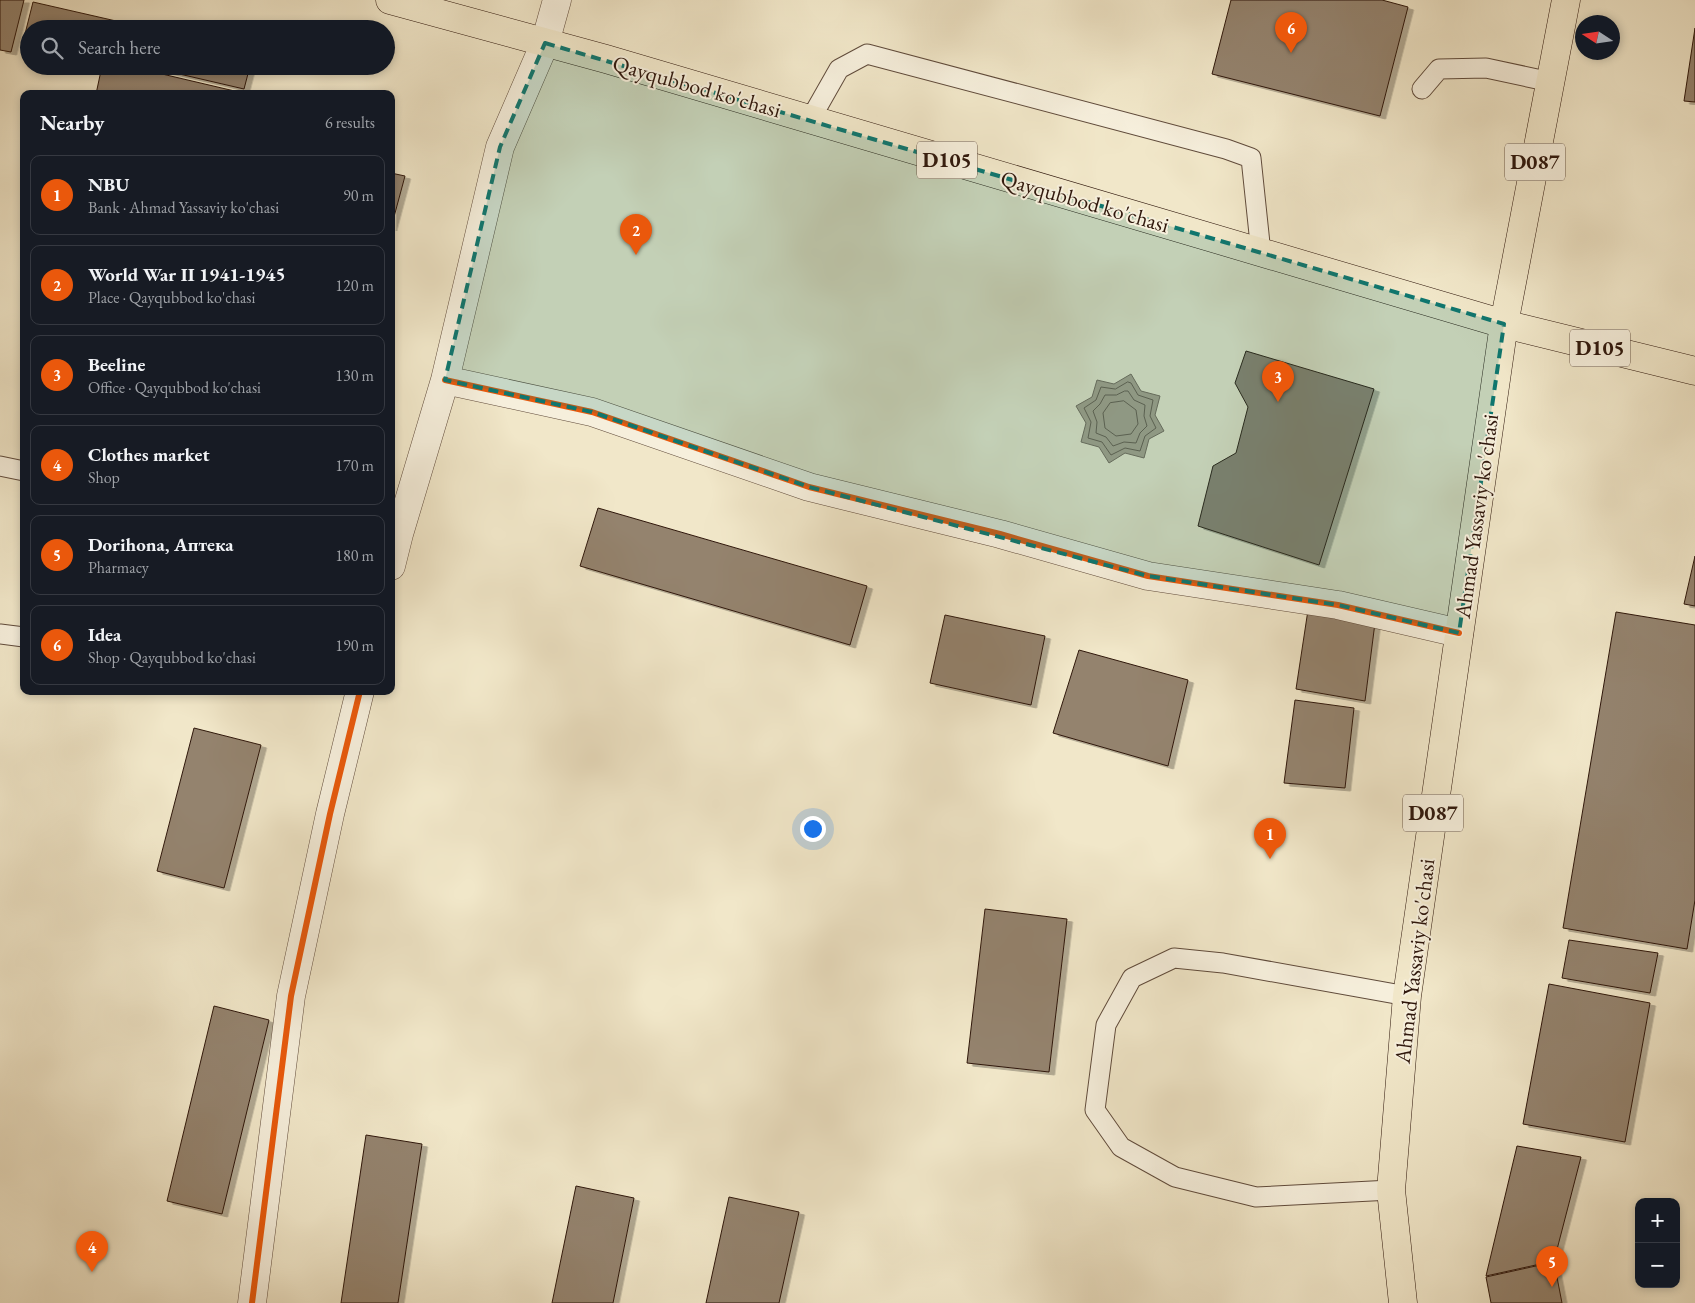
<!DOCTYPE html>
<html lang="en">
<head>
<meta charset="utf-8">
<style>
  body { margin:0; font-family:"EB Garamond",serif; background:#20242c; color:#f1f3f6 }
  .controls { position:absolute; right:15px; bottom:15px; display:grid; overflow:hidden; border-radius:10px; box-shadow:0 2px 8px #0003 }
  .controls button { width:45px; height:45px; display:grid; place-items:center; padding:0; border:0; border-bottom:1px solid #363941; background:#171b24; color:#f1f3f6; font:25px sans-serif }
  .compass { position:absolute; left:1575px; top:15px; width:45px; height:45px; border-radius:50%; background:#171b24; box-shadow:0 2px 8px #0003; rotate:282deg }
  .you { position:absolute; left:812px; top:828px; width:18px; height:18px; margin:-12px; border:4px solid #fff; border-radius:50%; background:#1a73e8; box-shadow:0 0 0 8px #1a73e833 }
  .badge { display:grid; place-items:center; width:32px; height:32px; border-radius:50%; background:#ea580c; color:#fff; font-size:16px; font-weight:700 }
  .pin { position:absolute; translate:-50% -41px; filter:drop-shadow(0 1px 2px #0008) }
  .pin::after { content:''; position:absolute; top:26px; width:18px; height:15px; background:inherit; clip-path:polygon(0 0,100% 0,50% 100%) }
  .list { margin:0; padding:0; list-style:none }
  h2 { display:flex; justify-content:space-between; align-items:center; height:65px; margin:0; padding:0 20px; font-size:21px }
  h2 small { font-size:16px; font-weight:400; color:#9ea1a6 }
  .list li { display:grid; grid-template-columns:32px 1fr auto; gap:15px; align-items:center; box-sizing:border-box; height:80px; margin:0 10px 10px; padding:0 10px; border:1px solid #363941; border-radius:10px }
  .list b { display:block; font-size:19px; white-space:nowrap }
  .list p { margin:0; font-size:16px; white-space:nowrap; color:#9ea1a6 }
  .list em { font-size:16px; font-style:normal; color:#9ea1a6 }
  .icon { flex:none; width:28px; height:28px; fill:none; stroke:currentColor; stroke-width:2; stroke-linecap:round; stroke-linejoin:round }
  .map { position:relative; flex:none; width:1695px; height:1303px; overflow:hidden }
  .search { position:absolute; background:#171b24; box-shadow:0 2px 8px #0003; left:20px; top:20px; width:375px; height:55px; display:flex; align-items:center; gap:12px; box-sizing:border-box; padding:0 18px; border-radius:28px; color:#9ea1a6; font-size:19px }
  .panel { position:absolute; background:#171b24; box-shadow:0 2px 8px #0003; left:20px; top:90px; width:375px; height:605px; border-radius:10px }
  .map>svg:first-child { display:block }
  .water { fill:#afa089; stroke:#7c6957 }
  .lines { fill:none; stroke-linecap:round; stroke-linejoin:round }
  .shore { stroke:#6f5c4a; stroke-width:1 }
  .building { fill:#94836e; stroke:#2f170c; filter:url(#shadow) }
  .service-casing { stroke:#604b3b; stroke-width:21 }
  .minor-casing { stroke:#604b3b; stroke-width:29 }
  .primary-casing { stroke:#2f170c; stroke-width:29 }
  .service { stroke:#f6efdc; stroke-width:19 }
  .minor { stroke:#f6efdc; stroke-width:28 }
  .primary { stroke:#f1e7c9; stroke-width:28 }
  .cycleway-casing { stroke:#f6efdc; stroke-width:9 }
  .cycleway { stroke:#e8590c; stroke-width:6 }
  .marked { fill:#0f766e; fill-opacity:0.2; stroke:#0f766e; stroke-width:4; stroke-dasharray:10 6; stroke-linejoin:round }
  .labels { text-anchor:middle; stroke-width:4; stroke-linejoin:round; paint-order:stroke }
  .shield { fill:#f6efdc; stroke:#6b584a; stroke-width:1 }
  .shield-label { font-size:21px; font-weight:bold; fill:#2f170c }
  .street-label { font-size:22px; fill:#2f170c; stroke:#f6efdc }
</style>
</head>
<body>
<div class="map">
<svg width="1695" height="1303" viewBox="0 0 1695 1303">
  <defs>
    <filter id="shadow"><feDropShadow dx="5.5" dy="3" stdDeviation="0" flood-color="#0004"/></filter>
  </defs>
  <rect width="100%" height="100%" fill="#f1e7c9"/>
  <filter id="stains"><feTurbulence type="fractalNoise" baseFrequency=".004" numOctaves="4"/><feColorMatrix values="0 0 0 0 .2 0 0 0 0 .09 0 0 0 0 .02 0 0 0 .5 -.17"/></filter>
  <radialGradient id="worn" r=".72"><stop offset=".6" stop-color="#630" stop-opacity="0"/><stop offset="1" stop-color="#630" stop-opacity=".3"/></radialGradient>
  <!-- water -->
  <path class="water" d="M1131,374L1141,391L1160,396L1155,415L1164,431L1149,439L1144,458L1125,453L1109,463L1099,447L1081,442L1086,423L1076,406L1092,397L1097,380L1114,384Z"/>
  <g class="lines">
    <!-- shore -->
    <path class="shore" d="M1128,382L1131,383L1138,395L1153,400L1150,416L1156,428L1145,436L1140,451L1125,448L1111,455L1102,442L1088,438L1091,422L1084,408L1096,400L1101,387L1115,389Z
      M1125,391H1128L1134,400L1145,405L1144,416L1147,426L1140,433L1136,443L1124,442L1113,446L1106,437L1096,433L1097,422L1093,411L1100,404L1105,395H1116Z
      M1124,401L1136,410L1138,424L1131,434L1116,436L1105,428L1103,413L1110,403Z"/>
  </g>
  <!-- building -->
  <path class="building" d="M0,0H24L11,52L0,50Z
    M1231,0H1382L1408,7L1380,116L1212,74Z
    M33,2L151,29H29V40L24,38Z
    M1695,28V102L1684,101Z
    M102,66H128L243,93L96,94Z
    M145,66H250L244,89Z
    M391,173L405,176L391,228Z
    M1246,351L1374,389L1319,565L1198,526L1213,466L1236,453L1248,407L1235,383Z
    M598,508L867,586L850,645L580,566Z
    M1695,556V606L1684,604Z
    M1308,610L1376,615L1365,701L1296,689Z
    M1616,612L1695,625V900L1687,949L1563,928Z
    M945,615L1045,636L1031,705L930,683Z
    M1079,650L1188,680L1168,766L1053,733Z
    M1295,700L1354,708L1345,788L1284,783Z
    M194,728L261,745L224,888L157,871Z
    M985,909L1067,919L1049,1072L967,1063Z
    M1569,940L1658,953L1650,993L1562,978Z
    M1549,984L1650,1003L1625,1142L1523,1124Z
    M214,1006L269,1020L222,1214L167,1201Z
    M366,1135L422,1144L398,1303H341Z
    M1517,1146L1581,1157L1554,1261L1486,1276Z
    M576,1186L634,1198L613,1303H552Z
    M729,1197L799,1212L779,1303H706Z
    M1554,1262L1562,1303H1491L1486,1277Z"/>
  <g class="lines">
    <!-- service casing -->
    <g class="service-casing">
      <path id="service" d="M1422,89L1439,69L1486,68L1551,82
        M810,120L839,69L867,54L1226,149L1251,158L1261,253
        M0,466L24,471
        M0,634L24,637
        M1391,1190L1256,1197L1175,1177L1121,1147L1095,1110L1106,1025L1132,978L1174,958L1223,963L1407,996"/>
    </g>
    <!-- minor casing -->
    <g class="minor-casing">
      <path id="minor" d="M445,380L592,412L809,487L1000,534L1148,576L1338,605L1459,633
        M391,566L399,534L445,380L500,147L545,43L557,0
        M252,1303L291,996L330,814L360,691"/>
    </g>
    <!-- primary casing -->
    <g class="primary-casing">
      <path id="primary" d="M390,0L606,59L1504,324L1695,371
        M1403,1303L1391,1190L1407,996L1504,324L1566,0"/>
    </g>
    <!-- service -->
    <use href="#service" class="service"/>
    <!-- minor -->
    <use href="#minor" class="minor"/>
    <!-- primary -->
    <use href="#primary" class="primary"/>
    <!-- cycleway casing -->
    <g class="cycleway-casing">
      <path id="cycleway" d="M445,380L592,412L809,487L1000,534L1148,576L1338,605L1459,633
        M252,1303L291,996L330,814L360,691"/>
    </g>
    <!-- cycleway -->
    <use href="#cycleway" class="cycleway"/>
  </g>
  <!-- marked area -->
  <path class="marked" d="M545,43L1504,324L1459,633L1338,605L1148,576L809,487L592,412L445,380L500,147Z"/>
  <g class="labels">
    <!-- shield labels -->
    <g class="shield">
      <rect x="917" y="141.5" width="60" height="37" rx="4"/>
      <rect x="1505" y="143.5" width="60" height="37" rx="4"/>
      <rect x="1570" y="329.5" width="60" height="37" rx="4"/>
      <rect x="1403" y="794.5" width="60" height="37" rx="4"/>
    </g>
    <g class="shield-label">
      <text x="947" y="167">D105</text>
      <text x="1535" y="169">D087</text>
      <text x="1600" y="355">D105</text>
      <text x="1433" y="820">D087</text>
    </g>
    <!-- street labels -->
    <g class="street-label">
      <text transform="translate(697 86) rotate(16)" y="8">Qayqubbod ko'chasi</text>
      <text transform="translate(1085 201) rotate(16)" y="8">Qayqubbod ko'chasi</text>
      <text transform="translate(1476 516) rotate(-82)" y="8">Ahmad Yassaviy ko'chasi</text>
      <text transform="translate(1414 961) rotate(-83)" y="8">Ahmad Yassaviy ko'chasi</text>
    </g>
  </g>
  <rect width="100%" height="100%" filter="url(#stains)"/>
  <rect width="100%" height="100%" fill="url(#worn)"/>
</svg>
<div class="controls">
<button>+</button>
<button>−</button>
</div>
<svg class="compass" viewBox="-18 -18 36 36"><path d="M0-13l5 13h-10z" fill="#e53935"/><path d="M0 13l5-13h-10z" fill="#9ea1a6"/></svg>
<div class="you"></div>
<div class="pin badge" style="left:1270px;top:859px">1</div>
<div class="pin badge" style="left:636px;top:255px">2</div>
<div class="pin badge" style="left:1278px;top:402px">3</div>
<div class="pin badge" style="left:92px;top:1272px">4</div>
<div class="pin badge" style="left:1552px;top:1287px">5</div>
<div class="pin badge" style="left:1291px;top:53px">6</div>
<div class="search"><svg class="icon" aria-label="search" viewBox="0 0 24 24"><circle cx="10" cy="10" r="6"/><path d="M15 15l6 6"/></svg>Search here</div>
<section class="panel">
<h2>Nearby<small>6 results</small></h2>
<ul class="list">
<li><span class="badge">1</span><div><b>NBU</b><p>Bank · Ahmad Yassaviy ko'chasi</p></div><em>90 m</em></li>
<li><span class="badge">2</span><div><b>World War II 1941-1945</b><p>Place · Qayqubbod ko'chasi</p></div><em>120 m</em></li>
<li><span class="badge">3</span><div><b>Beeline</b><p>Office · Qayqubbod ko'chasi</p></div><em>130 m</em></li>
<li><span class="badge">4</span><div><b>Clothes market</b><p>Shop</p></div><em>170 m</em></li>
<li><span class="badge">5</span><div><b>Dorihona, Аптека</b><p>Pharmacy</p></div><em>180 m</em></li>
<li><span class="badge">6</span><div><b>Idea</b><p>Shop · Qayqubbod ko'chasi</p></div><em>190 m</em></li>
</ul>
</section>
</div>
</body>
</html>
